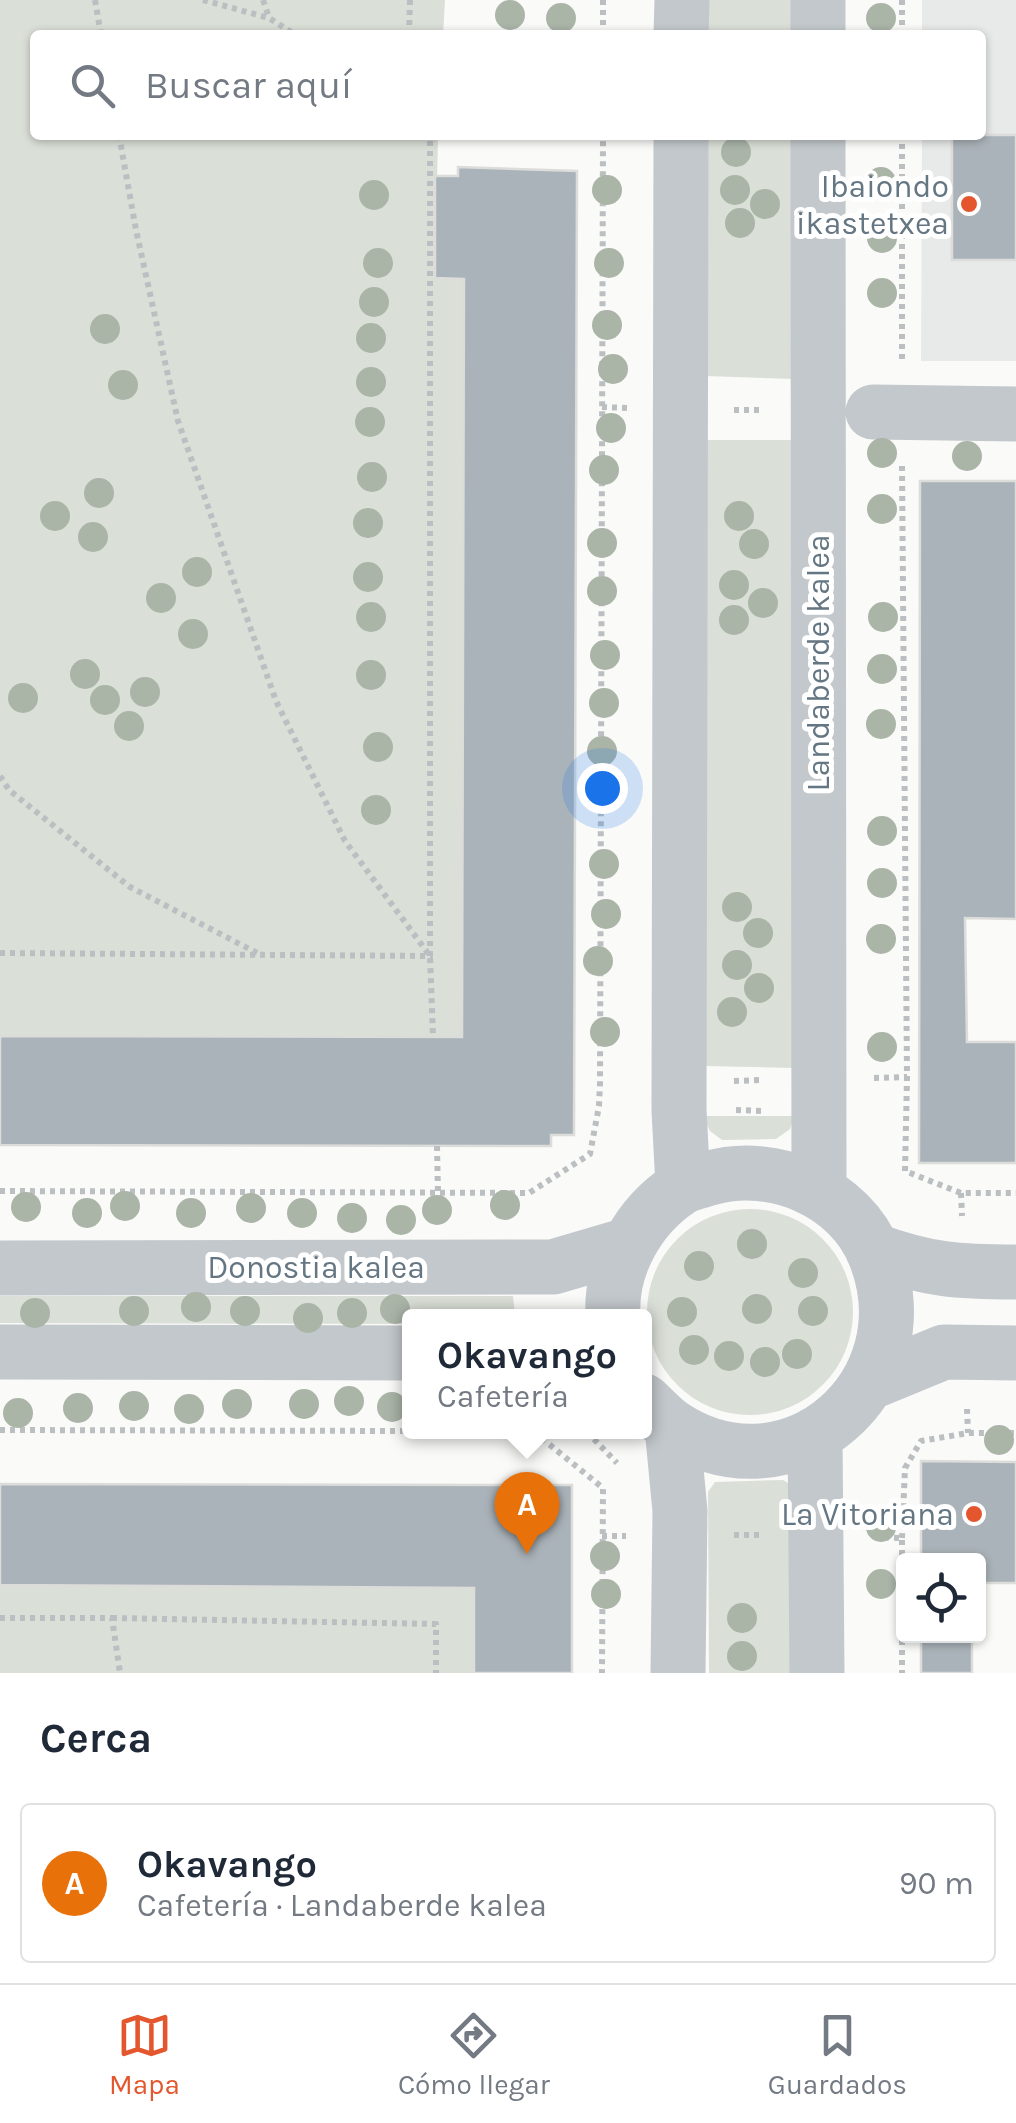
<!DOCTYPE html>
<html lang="es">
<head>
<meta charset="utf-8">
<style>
  body { margin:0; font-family:Karla,sans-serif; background:#f6f6f7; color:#1f2937 }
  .controls { position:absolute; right:30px; bottom:30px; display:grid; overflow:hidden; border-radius:10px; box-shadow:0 2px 8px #0004 }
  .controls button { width:90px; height:90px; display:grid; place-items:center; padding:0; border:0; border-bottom:2px solid #e0e1e3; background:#fff; color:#1f2937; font:50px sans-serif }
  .you { position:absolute; left:602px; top:788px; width:35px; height:35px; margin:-25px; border:8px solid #fff; border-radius:50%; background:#1a73e8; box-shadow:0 0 0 15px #1a73e833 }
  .badge { display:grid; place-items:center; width:65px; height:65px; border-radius:50%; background:#e4572e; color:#fff; font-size:32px; font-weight:700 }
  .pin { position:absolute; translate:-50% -82px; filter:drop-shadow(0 2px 5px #0008) }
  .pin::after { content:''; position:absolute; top:52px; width:35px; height:30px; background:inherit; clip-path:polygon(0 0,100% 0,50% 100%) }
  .popup { position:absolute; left:402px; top:1309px; width:250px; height:130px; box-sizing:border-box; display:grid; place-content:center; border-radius:10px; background:#fff; filter:drop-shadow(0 2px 8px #0005); font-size:32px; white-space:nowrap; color:#747a83 }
  .popup b { font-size:38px; color:#1f2937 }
  .popup::after { content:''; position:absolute; left:50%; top:100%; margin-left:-20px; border:20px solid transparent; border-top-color:#fff }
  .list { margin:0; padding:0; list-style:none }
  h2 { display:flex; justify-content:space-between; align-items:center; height:130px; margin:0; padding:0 40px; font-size:42px }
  h2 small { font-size:32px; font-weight:400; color:#747a83 }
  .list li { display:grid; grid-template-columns:65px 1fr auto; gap:30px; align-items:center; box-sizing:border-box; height:160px; margin:0 20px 20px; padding:0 20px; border:2px solid #e0e1e3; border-radius:10px }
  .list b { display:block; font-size:38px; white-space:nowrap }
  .list p { margin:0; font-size:32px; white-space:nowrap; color:#747a83 }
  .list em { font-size:32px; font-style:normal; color:#747a83 }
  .icon { flex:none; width:55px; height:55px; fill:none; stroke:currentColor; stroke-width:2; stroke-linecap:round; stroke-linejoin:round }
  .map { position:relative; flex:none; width:1016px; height:1673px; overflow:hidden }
  .search { position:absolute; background:#fff; box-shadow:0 2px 8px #0004; left:30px; right:30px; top:30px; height:110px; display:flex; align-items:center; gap:25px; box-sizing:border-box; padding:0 35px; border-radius:10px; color:#747a83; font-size:38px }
  .sheet { height:310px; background:#fff }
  nav { display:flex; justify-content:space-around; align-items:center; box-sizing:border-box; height:140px; border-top:2px solid #e0e1e3; background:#fff; font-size:28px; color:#747a83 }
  nav a { display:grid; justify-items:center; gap:5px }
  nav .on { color:#e4572e }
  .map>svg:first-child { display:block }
  .built { fill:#e8e9e9 }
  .green { fill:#dadfd7 }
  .building { fill:#aab3b9; stroke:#dcdcda; stroke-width:2.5 }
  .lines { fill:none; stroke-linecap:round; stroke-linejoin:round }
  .path { stroke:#bbbfc2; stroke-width:6; stroke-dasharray:5 5; stroke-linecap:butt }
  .minor { stroke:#c3c8cc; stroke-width:55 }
  .tree { fill:#aab4a7 }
  .poi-dot { fill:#e4572e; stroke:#fff; stroke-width:4 }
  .labels { text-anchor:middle; stroke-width:10; stroke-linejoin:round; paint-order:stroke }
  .poi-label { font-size:32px; fill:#657683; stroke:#fff; text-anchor:end }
  .street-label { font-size:32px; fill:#657683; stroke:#fff }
</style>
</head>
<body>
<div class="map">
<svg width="1016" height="1673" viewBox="0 0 1016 1673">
  <rect width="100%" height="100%" fill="#fafaf8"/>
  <!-- built -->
  <path class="built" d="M922,0H1016V361H921L922,135H981V35H922Z"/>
  <!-- green -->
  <path class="green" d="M0,0H445L443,35H35V135H438L435,278L464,279L462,1038L0,1036Z
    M707,0H795V35H707Z
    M706,135H795L794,379L706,376Z
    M707,440H794L796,1068L704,1066Z
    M703,1116H794L790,1129L776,1139L722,1140L710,1131Z
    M647 1312a103 103 0 1 1 206 0a103 103 0 1 1-206 0Z
    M0,1296H513L515,1316H410L409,1324L0,1323Z
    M783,1480L795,1487V1673H709L708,1492L715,1482Z
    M0,1585L474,1588V1673H0Z"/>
  <!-- building -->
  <path class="building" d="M952,135H1016V260H952Z
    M458,167L577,171L574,1135H551V1146L0,1145V1036L462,1037L464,279L435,278V176H458Z
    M920,481H1016V919L965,918L967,1042H1016V1163H919Z
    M921,1461L1016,1462V1583H978V1560H921Z
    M0,1484L572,1485V1673H474V1588L0,1585Z
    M921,1636H972V1673H921Z"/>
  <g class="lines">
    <!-- path -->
    <path class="path" d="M95,0L101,35
      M203,0L269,18L296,35
      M263,0L269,17
      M409,35L410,0
      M603,35V0
      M902,35V0
      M119,135L136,230L178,421L276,701L345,841L430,956L433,1037
      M902,359V135
      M602,407L627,408
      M734,410H762
      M902,466L907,1077L905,1171L961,1193H1016
      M0,776L9,790L130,887L257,953
      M0,953L430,956V135
      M874,1078L907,1077
      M734,1081L761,1080
      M736,1110L764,1111
      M437,1146L438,1193
      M0,1191L529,1193L590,1154L599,1106L600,1083L603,135
      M961,1193L962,1216
      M967,1409L968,1433
      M0,1430L410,1431
      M534,1432L603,1488L602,1673
      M587,1432L617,1463
      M734,1535H761
      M602,1536H626
      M874,1537L902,1538V1673
      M902,1538L905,1468L921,1441L968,1433H1016
      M0,1618H112L120,1673
      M112,1618L436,1624V1673"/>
    <!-- minor -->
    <path class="minor" d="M681,35L682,0
      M818,35V0
      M681,135L679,1110L683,1186
      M818,135L819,1191
      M873,412L1016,414
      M873,1250C927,1270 959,1272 1016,1272
      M0,1268L553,1267L628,1245
      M613,1316C610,1266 639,1215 681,1188C689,1183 701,1181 710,1178C773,1160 850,1192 875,1255C927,1385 790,1504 673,1427C662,1420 653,1409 644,1401
      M0,1352L410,1353
      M871,1382L944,1352L1016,1353
      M672,1427L680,1511L678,1673
      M815,1434L817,1673"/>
  </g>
  <!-- trees -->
  <g class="tree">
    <circle cx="510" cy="15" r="15"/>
    <circle cx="561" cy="18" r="15"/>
    <circle cx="881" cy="18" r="15"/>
    <circle cx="736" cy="152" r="15"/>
    <circle cx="881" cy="182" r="15"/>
    <circle cx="607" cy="190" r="15"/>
    <circle cx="735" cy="190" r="15"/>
    <circle cx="374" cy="195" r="15"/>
    <circle cx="765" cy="204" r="15"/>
    <circle cx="740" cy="223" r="15"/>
    <circle cx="882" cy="238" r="15"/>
    <circle cx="378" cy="263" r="15"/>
    <circle cx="609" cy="263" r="15"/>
    <circle cx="882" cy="293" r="15"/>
    <circle cx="374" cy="302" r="15"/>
    <circle cx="607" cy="325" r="15"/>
    <circle cx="105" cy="329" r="15"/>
    <circle cx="371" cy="338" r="15"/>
    <circle cx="613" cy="369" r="15"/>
    <circle cx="371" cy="382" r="15"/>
    <circle cx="123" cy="385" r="15"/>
    <circle cx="370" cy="422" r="15"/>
    <circle cx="611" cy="428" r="15"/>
    <circle cx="882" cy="453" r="15"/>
    <circle cx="967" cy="456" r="15"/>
    <circle cx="604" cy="470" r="15"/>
    <circle cx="372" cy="477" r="15"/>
    <circle cx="99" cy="493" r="15"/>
    <circle cx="882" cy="509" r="15"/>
    <circle cx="55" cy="516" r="15"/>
    <circle cx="739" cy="516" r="15"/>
    <circle cx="368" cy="523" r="15"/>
    <circle cx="93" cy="537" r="15"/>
    <circle cx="602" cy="543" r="15"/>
    <circle cx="754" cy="544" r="15"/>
    <circle cx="197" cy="572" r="15"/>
    <circle cx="368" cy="577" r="15"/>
    <circle cx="734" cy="585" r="15"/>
    <circle cx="602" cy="591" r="15"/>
    <circle cx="161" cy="598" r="15"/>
    <circle cx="763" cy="603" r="15"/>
    <circle cx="371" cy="617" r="15"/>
    <circle cx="883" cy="617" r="15"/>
    <circle cx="734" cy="620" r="15"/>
    <circle cx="193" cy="634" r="15"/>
    <circle cx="605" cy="655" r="15"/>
    <circle cx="882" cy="669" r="15"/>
    <circle cx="85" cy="674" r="15"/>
    <circle cx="371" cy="675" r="15"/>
    <circle cx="145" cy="692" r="15"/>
    <circle cx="23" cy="698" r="15"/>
    <circle cx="105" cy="700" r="15"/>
    <circle cx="604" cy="703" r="15"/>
    <circle cx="881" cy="724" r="15"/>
    <circle cx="129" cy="726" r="15"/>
    <circle cx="378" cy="747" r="15"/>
    <circle cx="602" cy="751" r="15"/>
    <circle cx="604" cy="798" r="15"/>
    <circle cx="376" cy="810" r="15"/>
    <circle cx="882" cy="831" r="15"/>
    <circle cx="604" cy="864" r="15"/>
    <circle cx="882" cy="883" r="15"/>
    <circle cx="737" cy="907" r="15"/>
    <circle cx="606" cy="914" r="15"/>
    <circle cx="758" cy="933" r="15"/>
    <circle cx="881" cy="939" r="15"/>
    <circle cx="598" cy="961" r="15"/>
    <circle cx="737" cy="965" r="15"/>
    <circle cx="759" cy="988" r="15"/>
    <circle cx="732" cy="1012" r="15"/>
    <circle cx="605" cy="1032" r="15"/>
    <circle cx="882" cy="1047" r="15"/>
    <circle cx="505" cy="1205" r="15"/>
    <circle cx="125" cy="1206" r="15"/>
    <circle cx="26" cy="1207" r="15"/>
    <circle cx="251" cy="1208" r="15"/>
    <circle cx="437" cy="1210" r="15"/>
    <circle cx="87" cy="1213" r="15"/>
    <circle cx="191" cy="1213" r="15"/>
    <circle cx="302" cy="1213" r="15"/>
    <circle cx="352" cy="1218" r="15"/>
    <circle cx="401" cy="1220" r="15"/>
    <circle cx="752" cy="1244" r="15"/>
    <circle cx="699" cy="1266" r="15"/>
    <circle cx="803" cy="1273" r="15"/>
    <circle cx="196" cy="1307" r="15"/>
    <circle cx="395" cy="1309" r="15"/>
    <circle cx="757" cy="1309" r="15"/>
    <circle cx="134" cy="1311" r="15"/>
    <circle cx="245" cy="1311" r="15"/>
    <circle cx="813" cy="1311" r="15"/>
    <circle cx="682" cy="1312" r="15"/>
    <circle cx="35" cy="1313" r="15"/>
    <circle cx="352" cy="1313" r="15"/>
    <circle cx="308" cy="1318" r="15"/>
    <circle cx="694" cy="1350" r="15"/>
    <circle cx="797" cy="1354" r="15"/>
    <circle cx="729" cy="1356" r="15"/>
    <circle cx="765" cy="1362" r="15"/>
    <circle cx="349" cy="1401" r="15"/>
    <circle cx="237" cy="1404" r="15"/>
    <circle cx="304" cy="1404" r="15"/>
    <circle cx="134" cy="1406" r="15"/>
    <circle cx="392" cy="1407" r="15"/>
    <circle cx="78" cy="1408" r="15"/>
    <circle cx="189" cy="1409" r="15"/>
    <circle cx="18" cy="1413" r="15"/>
    <circle cx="999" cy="1440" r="15"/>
    <circle cx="881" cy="1527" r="15"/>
    <circle cx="605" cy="1556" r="15"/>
    <circle cx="881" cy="1584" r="15"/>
    <circle cx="606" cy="1594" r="15"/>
    <circle cx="742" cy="1618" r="15"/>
    <circle cx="742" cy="1656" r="15"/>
  </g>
  <!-- markers -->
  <g class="poi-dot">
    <circle cx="969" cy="204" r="10"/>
    <circle cx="974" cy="1514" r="10"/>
  </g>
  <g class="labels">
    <!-- poi labels -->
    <g class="poi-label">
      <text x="949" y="197">Ibaiondo<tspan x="949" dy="37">ikastetxea</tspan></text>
      <text x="954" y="1525">La Vitoriana</text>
    </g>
    <!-- street labels -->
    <g class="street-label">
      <text transform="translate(818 663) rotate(-90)" y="11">Landaberde kalea</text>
      <text x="316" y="1278">Donostia kalea</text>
    </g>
  </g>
</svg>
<div class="controls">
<button><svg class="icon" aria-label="locate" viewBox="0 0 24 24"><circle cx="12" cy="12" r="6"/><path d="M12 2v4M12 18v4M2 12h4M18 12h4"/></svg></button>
</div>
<div class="you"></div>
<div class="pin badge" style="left:527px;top:1554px;background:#e8710a">A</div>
<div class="popup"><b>Okavango</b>Cafetería</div>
<div class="search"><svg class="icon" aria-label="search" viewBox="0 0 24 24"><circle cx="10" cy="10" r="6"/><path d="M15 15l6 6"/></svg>Buscar aquí</div>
</div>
<section class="sheet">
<h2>Cerca<small></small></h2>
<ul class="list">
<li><span class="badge" style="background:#e8710a">A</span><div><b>Okavango</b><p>Cafetería · Landaberde kalea</p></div><em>90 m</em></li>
</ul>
</section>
<nav>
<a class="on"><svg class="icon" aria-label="map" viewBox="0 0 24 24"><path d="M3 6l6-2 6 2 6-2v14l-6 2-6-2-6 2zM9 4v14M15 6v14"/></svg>Mapa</a>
<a><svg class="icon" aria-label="directions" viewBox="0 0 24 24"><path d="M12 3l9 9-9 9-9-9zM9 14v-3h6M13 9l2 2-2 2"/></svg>Cómo llegar</a>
<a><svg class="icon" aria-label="saved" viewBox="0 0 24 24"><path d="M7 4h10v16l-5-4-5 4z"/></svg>Guardados</a>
</nav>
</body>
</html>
